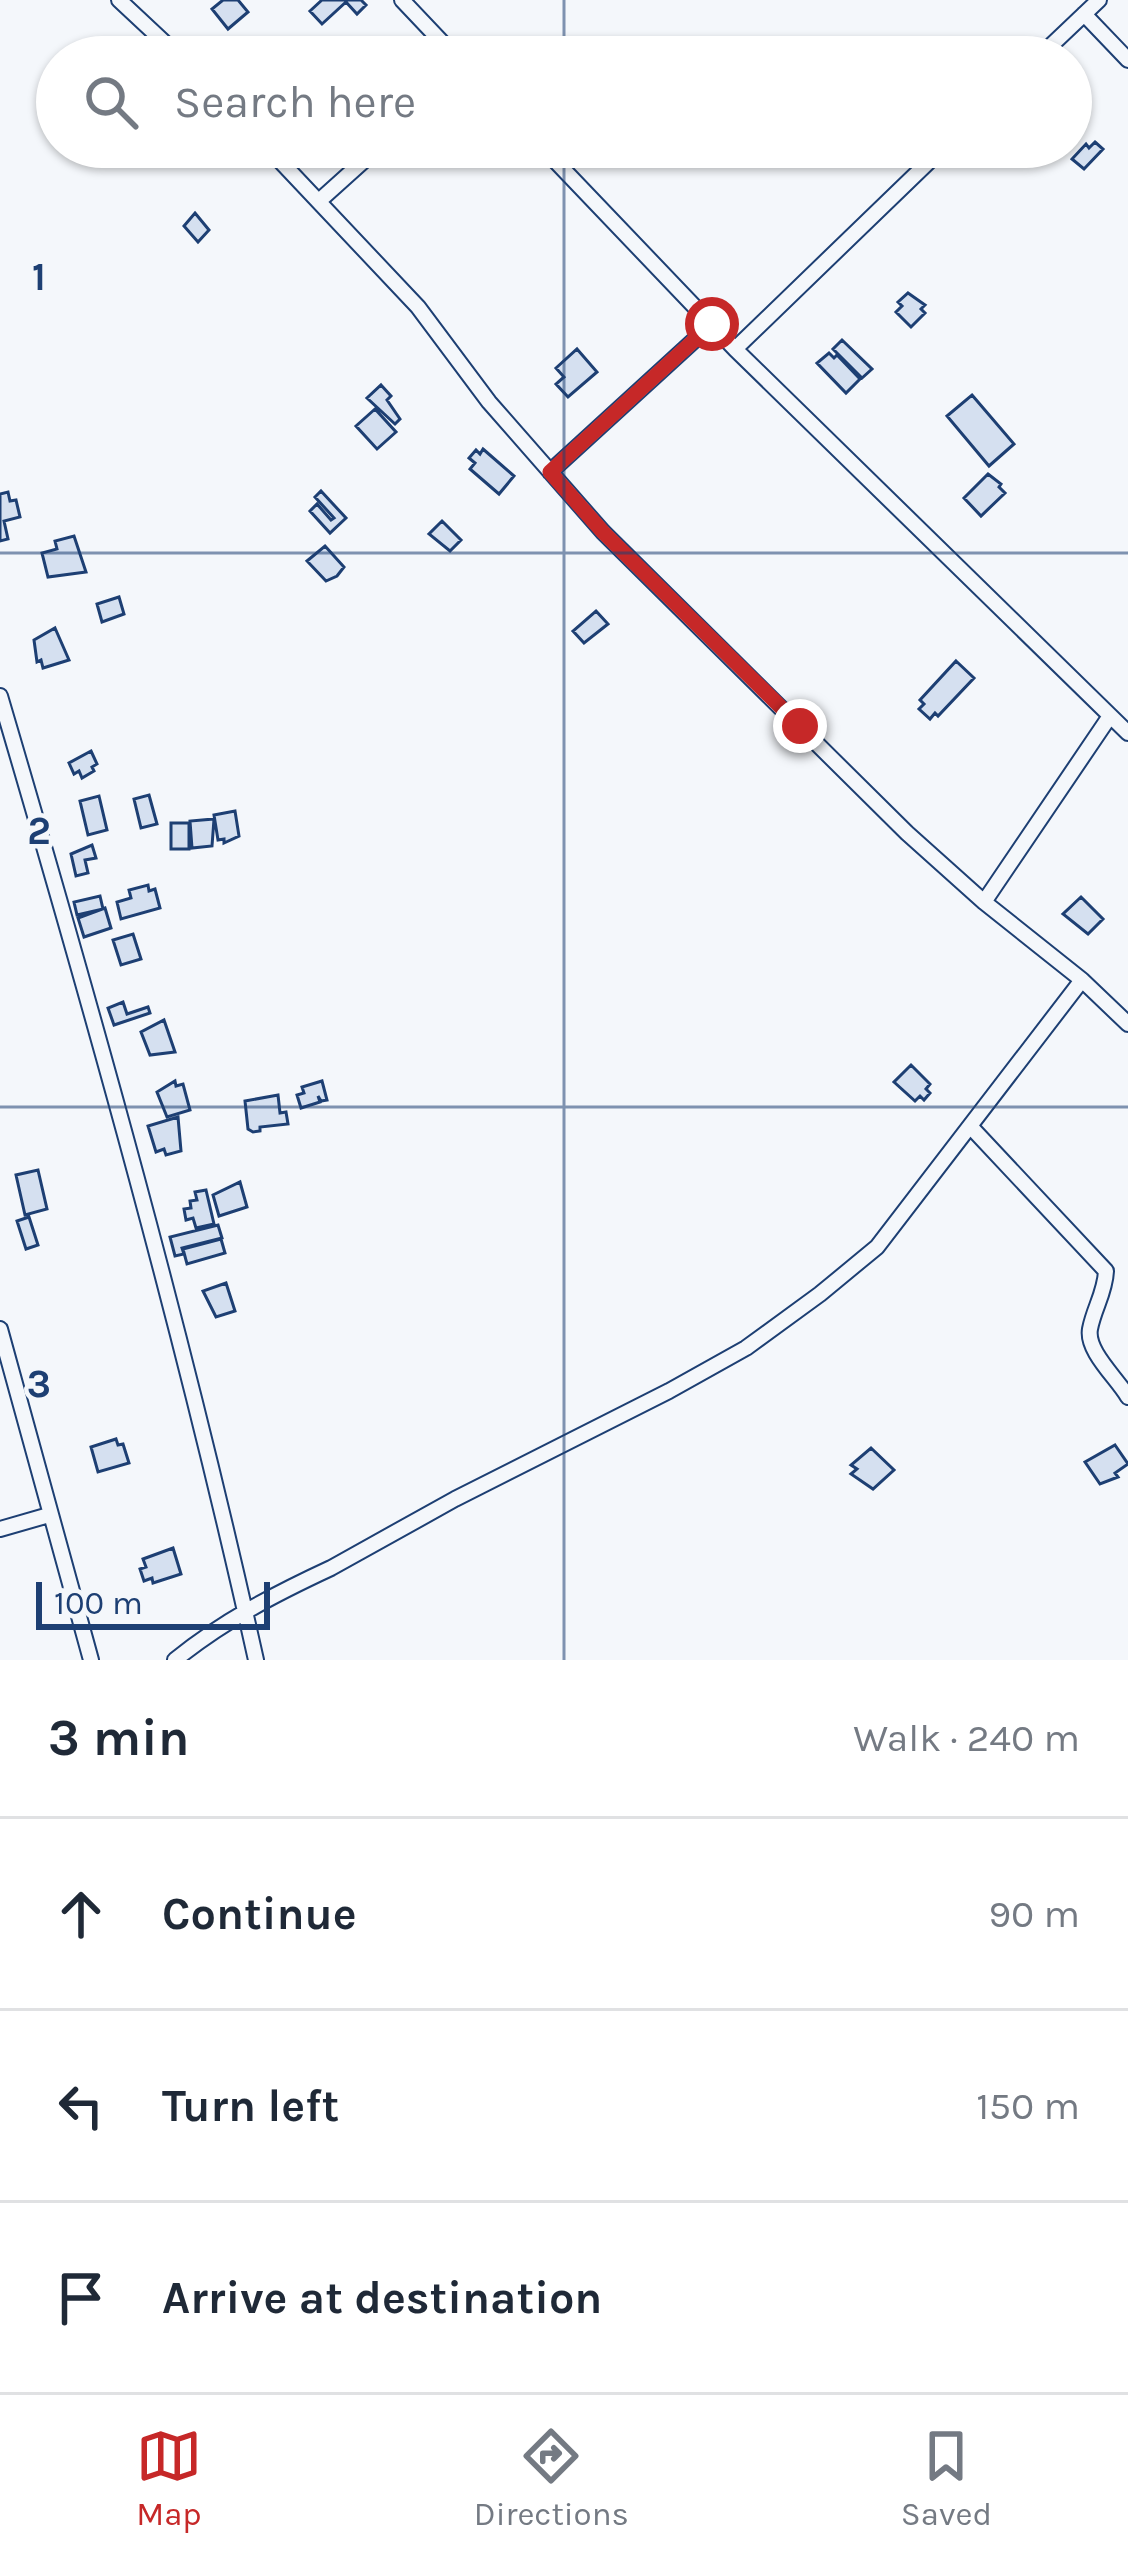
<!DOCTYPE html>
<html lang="en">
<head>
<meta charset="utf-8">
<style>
  body { margin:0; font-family:Karla,sans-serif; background:#f2f2f3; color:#1f2937 }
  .scale { position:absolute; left:36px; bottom:30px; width:234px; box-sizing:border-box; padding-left:12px; border:6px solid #1d3f73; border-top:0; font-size:33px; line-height:42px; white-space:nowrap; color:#1d3f73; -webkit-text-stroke:9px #f4f7fb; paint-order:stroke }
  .stop { position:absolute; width:36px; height:36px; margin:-27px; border:9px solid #c62828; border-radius:50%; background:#fff }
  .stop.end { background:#c62828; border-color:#fff; box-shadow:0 3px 12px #0008 }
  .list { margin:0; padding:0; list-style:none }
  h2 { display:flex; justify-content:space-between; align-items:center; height:156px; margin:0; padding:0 48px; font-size:51px }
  h2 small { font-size:39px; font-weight:400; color:#747a83 }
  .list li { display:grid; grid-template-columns:78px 1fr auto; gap:36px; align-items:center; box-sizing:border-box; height:192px; padding:0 48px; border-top:3px solid #e0e1e3 }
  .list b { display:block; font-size:45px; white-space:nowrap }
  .list em { font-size:39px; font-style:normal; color:#747a83 }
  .icon { flex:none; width:66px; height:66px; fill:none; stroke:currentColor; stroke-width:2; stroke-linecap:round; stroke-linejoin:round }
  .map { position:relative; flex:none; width:1128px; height:1660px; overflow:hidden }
  .search { position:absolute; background:#fff; box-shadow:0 3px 9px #0004; left:36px; right:36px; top:36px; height:132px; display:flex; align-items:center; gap:30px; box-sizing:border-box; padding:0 42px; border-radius:66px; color:#747a83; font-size:45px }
  .sheet { height:732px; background:#fff }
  nav { display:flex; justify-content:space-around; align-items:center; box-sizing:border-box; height:168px; border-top:3px solid #e0e1e3; background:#fff; font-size:33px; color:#747a83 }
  nav a { display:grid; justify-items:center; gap:6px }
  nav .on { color:#c62828 }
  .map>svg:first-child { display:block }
  .building { fill:#d5e0f0; stroke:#1d3f73; stroke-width:3 }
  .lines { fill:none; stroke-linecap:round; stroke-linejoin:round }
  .street-casing { stroke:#1d3f73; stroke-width:18 }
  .street { stroke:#f4f7fb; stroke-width:14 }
  .route { stroke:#c62828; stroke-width:15 }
  .grid { fill:none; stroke:#1d3f73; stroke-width:3; stroke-opacity:0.55 }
  .grid-label { font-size:39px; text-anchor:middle; font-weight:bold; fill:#1d3f73; stroke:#f4f7fb; stroke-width:9; stroke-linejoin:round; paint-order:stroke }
</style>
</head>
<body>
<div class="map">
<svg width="1128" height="1660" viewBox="0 0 1128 1660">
  <rect width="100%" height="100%" fill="#f4f7fb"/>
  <!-- building -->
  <path class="building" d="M223,0H238L248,12L228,29L212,9Z
    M322,0H361L366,5L357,14L346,2L322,24L310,11Z
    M321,39L330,50L322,57H289L286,53L302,43L307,49Z
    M1095,142L1103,149L1084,169L1072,159L1086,144L1089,148Z
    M195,213L209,230L198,242L184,226Z
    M908,293L925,305L921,309L925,313L911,327L896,312L902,306L898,302Z
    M842,340L872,369L862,378L833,349Z
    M577,349L597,372L568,397L556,384L564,377L556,368Z
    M829,353L834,358L837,355L860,379L846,393L817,363Z
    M381,385L391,396L387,400L400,419L395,424L367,398Z
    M972,395L1014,444L989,466L947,416Z
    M375,409L396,432L377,449L356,426Z
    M483,449L514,476L499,494L470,469L475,463L469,458L476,450L480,454Z
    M988,474L1001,484L999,487L1005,493L981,516L964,498Z
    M321,491L346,518L330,533L310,511L317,504L331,520L334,518L315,497Z
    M8,492L10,501L16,500L20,517L4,521L8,539L0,541V494Z
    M442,521L461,540L450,551L429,534Z
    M74,536L86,572L48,577L42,553L57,549L55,541Z
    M325,546L344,567L337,576L326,581L307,561Z
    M119,597L124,614L102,622L97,604Z
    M596,611L608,624L584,643L573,631Z
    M55,628L69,660L43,668L41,660L37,662L34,640Z
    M956,661L974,678L938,716L935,713L930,719L919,709L924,704L920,700Z
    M91,751L97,764L92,767L94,771L82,778L79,771L74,774L69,763Z
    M149,795L157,824L141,828L134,799Z
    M99,796L107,830L88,835L80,801Z
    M235,811L239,836L224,843V839L218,840L214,815Z
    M214,819L212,846L192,848L190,821Z
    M171,823H189V849H171Z
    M92,845L96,858L85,860L88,873L76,876L71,854Z
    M148,885L149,891L155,889L160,908L121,919L117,902L131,898L129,890Z
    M100,896L103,909L77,915L74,902Z
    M1081,897L1103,919L1088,934L1063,914Z
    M105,908L111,928L84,937L78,918Z
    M133,934L141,959L121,965L113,940Z
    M123,1002L127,1014L148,1007L150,1013L114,1025L108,1008Z
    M164,1020L175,1052L150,1055L141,1032Z
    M911,1065L930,1084L926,1089L930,1093L924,1100L920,1096L915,1101L894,1082Z
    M175,1081L176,1086L183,1084L190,1110L167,1117L157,1092Z
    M322,1081L327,1100L321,1101L318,1096L320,1102L301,1108L297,1095L304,1093L302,1087Z
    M278,1095L280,1113L286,1112L288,1124L260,1127V1131L253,1132L248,1129L245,1101Z
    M178,1117L181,1151L166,1155L164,1149L156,1152L148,1126Z
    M38,1170L47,1209L25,1215L16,1175Z
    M240,1182L247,1207L219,1216L213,1195Z
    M206,1190L214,1224L196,1228L193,1218L186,1220L184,1209L191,1208L190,1201L197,1200L195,1192Z
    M29,1217L38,1245L26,1249L17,1221Z
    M218,1225L222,1238L182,1248L184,1254L175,1256L170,1237Z
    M221,1239L225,1253L187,1264L183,1249Z
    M226,1283L235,1311L216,1317L203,1291Z
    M116,1439L118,1445L123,1444L129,1463L98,1472L91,1447Z
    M1115,1445L1128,1464L1115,1473L1118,1477L1100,1484L1085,1462Z
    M871,1448L894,1470L873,1489L851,1474L857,1469L851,1465Z
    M173,1548L181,1574L153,1583L152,1578L144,1581L140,1569L146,1567L143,1559Z"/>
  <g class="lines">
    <!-- street casing -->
    <g class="street-casing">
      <path id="street" d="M119,0L180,57
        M402,0L456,57
        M1084,14L1128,60
        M1039,57L1099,0
        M542,147L735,349L1128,733
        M319,201L379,147
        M735,349L944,147
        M550,472L712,324
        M0,696C94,1015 184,1336 256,1660
        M984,902L1110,716
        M1082,980L1128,1024
        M970,1126L1106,1271C1105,1293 1094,1308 1090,1329C1086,1351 1117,1378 1128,1397
        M0,1329L91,1660
        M0,1529L49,1515
        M175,1660C223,1621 275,1594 331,1568L455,1499L669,1391L746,1348L820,1294L877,1247L1082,980L984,902L907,833L603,532L489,402L418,307L267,147"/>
    </g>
    <!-- street -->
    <use href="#street" class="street"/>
  </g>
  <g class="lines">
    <!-- route -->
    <path class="route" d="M712,324L550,472L603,532L800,726"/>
  </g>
  <!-- grid -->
  <path class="grid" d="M564,0V57M564,147V1660M0,553H1128M0,1107H1128"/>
  <g class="grid-label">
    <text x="39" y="290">1</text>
    <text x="39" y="844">2</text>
    <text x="39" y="1397">3</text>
  </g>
</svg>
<div class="scale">100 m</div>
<div class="stop" style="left:712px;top:324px"></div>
<div class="stop end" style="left:800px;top:726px"></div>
<div class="search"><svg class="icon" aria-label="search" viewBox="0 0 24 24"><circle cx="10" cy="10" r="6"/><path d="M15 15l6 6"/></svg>Search here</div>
</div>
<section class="sheet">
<h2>3 min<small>Walk · 240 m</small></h2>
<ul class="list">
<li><svg class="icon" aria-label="ahead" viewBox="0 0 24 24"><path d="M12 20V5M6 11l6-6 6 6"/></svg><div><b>Continue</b></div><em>90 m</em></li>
<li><svg class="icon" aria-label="left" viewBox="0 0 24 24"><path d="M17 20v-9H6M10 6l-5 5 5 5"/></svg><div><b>Turn left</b></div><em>150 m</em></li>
<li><svg class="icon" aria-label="arrive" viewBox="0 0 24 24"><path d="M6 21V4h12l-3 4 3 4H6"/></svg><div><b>Arrive at destination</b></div></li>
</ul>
</section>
<nav>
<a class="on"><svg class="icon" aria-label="map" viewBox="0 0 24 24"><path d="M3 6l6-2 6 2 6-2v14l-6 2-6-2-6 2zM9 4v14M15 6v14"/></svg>Map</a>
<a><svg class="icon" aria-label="directions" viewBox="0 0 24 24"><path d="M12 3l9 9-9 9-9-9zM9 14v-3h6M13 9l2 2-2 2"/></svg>Directions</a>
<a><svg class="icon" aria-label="saved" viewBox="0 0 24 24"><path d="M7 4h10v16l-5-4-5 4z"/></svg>Saved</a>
</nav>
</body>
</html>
